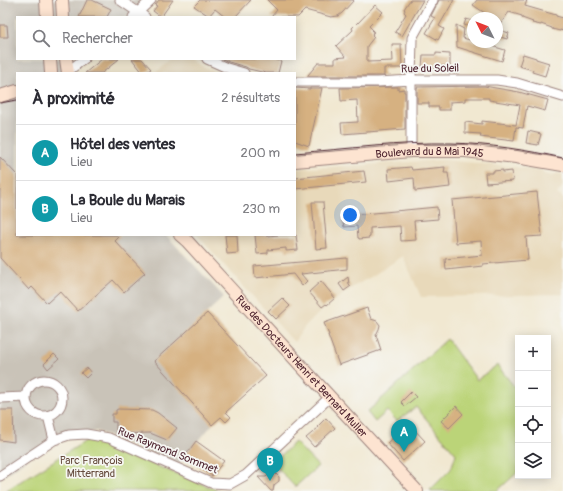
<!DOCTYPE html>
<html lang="fr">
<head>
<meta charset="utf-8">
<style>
  body { margin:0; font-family:Pangolin,sans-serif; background:#f2f2f3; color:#2b2b33 }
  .controls { position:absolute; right:12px; bottom:12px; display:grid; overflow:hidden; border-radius:0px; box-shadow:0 2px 10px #0003 }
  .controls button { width:36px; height:36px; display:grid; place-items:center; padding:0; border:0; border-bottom:1px solid #e1e1e2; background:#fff; color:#2b2b33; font:20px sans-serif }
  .compass { position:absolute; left:467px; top:12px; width:36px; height:36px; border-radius:50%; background:#fff; box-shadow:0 2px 10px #0003; rotate:312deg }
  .you { position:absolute; left:350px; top:215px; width:14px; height:14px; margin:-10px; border:3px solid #fff; border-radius:50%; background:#1a73e8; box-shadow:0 0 0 6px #1a73e833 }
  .badge { display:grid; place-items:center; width:26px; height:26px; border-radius:50%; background:#d1495b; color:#fff; font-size:13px; font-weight:700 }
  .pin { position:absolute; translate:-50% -33px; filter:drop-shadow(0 1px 2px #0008) }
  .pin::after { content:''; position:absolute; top:21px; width:14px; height:12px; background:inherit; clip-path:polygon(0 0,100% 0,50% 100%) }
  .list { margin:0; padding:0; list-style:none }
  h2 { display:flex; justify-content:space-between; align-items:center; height:52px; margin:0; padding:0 16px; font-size:17px }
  h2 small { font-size:13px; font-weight:400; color:#7c7c81 }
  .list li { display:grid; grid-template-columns:26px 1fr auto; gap:12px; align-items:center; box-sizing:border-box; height:56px; padding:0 16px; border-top:1px solid #e1e1e2 }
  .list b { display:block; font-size:15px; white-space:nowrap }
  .list p { margin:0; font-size:13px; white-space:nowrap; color:#7c7c81 }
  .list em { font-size:13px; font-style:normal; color:#7c7c81 }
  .icon { flex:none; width:22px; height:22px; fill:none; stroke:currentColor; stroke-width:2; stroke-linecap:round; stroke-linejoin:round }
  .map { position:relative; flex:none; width:563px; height:491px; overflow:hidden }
  .search { position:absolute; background:#fff; box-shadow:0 2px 10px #0003; left:16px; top:16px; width:280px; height:44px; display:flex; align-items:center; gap:10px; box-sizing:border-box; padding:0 14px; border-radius:0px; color:#7c7c81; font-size:15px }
  .panel { position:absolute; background:#fff; box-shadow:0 2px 10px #0003; left:16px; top:72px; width:280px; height:164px; border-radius:0px }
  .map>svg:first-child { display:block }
  .built { fill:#e8d9ba }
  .industrial { fill:#c9c3b8 }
  .green { fill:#bbd478; stroke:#827a52 }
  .building { fill:#d6b181 }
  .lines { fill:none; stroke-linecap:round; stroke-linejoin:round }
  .street-casing { stroke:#9e847e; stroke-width:11 }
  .secondary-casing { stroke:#9e847e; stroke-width:14 }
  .street { stroke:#fff; stroke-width:9 }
  .secondary { stroke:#fde4d1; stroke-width:12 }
  .tram { stroke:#4a1f2b; stroke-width:1 }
  .labels { text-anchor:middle; stroke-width:3.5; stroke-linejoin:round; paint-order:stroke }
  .street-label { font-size:11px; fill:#4a1f2b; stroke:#f6f6f2 }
  .park-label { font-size:11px; fill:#664c3e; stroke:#f6f6f2 }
</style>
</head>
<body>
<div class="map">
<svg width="563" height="491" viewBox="0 0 563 491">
  <rect width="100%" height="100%" fill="#f6f6f2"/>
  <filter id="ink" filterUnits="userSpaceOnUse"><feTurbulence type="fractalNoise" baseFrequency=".025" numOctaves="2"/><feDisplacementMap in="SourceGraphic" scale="8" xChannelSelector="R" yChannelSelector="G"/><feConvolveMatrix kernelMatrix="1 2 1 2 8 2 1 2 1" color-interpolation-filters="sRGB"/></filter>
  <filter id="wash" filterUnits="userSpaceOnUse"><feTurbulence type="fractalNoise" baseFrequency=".012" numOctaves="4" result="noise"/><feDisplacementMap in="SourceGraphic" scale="16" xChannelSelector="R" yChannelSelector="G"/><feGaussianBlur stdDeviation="0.9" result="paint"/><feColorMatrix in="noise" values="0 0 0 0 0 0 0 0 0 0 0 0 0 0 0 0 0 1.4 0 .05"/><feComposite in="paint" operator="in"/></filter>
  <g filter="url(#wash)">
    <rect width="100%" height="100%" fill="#f1e8d1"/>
    <!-- built -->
    <path class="built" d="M173,59H193L204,67L221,73H155Z
      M445,160L542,170L544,174L553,176L557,173L563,174V186L557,194L563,198V294L421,297L403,256L369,278L356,285L327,306L306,325L294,342L197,235H295V169Z"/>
    <!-- industrial -->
    <path class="industrial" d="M0,0H143L126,17H17V59H82L69,73H17V235H166L224,297L154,361L212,425L178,465L97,431L50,442L0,479Z"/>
    <!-- green -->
    <path class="green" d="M447,339L477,380L497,365L518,391V472L497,491H431L430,490L451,469L456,454L416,407L397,421L387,411L375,422L367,412Z
      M89,439L220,491H5Z
      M295,442L318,466L295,487L273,463Z"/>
    <g id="blocks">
      <!-- building -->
      <path class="building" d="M87,0H92L111,9L107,17H79Z
        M159,0H173L161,17L153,11L157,6L155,5Z
        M200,0H251L235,17H225L215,9L209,16L194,6Z
        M267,0H354L342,13L338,16L331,17L305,10L298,17H271L277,10Z
        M410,0H423L402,36L395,32L406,14L404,12L405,10L404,9Z
        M439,0H454L439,26L444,29L438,40L426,33L435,18L431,16Z
        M477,0H527L525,6L556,15V16L563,18V31L560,30V31L552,29V28L541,24V25L532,23L533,22L522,18V16L509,12L497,29V18H492L473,5Z
        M375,5L383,12L369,26L373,30L372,31L374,32L372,33L373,34L372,35L374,37L367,46V62L393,61L392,44H401L402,68H384V76H308V75L318,63H335V58L346,57L336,46L353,30L352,28L358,22V23Z
        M466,19L473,21V28L464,25Z
        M0,25H7L8,37H0Z
        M456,25L464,29L463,38L473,41V42H478L505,50L502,61L457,47Z
        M497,29L509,33L507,39L497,36Z
        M436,53L450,54V66H436V68H422L423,55H436Z
        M523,54L536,58V59L549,63L545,76L532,72L533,70L519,66Z
        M102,59H119L102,73H85Z
        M132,59H142L151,69L145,73H143Z
        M222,59H272L281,61L278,73H266L249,69L246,67L229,62Z
        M484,86L519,92L548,100L545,111L527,106L523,128L516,127L514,141L480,137L481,134L465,133V122L482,124V121L516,125L520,105L489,100V98H465V101L450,102V110H439V107H429V103H417V87Z
        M398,87V90L404,89V92H405V129L342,134L341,123L358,122L357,100L341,101L340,88Z
        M295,88L310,89V88H322L309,146L295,141Z
        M528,131L541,134L538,145L526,143Z
        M0,157L17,175V235H121L115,241L145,273L124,292L113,280L78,311L60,291L47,303L32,287L29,290L0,258Z
        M411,167L412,170L445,167L444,173H448L450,187L415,191L414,178L389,181L388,169Z
        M503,170V172L512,171L513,181L486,183L485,173H493V171Z
        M364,171L366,182L295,189V178Z
        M537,192L542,236L526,237L528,260L483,264V266L446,270L445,259L482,255L481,241L456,243L452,200Z
        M312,202H323L327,248L316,249Z
        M437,207L438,219L414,221L416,240L401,241L400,226L370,228V237H369V238L359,239V238H358L357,226L344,227L342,216Z
        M225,235H237L238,253L227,254Z
        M255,235H267V236L279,235H296L298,250L286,251V248L268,250V253L257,254Z
        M347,258V269L301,274L307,281L302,286L293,274L255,278L254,266Z
        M348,277L349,284L351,286L344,291L339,284Z
        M321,281L335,298L327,305L326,304L322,307L309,292Z
        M282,298L290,306L276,319L268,311Z
        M367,308L371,319L377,321L380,325L379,329L376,335L381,350L339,365L328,335H329L324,323Z
        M207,313L266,376L226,412L231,417L226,422L221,417L212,425L154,361Z
        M54,354L59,359L48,369L44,364Z
        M87,368L91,373L86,378L81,373Z
        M411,392L416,397L405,406L401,402Z
        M456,406L463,414L449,428L441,421Z
        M118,409L152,410L158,413L177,428L167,440L150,433L116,434V422H112V414H116V410Z
        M0,410H13L14,442L0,440Z
        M326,418L335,428L314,447L306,438L318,428L317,427Z
        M412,427L425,441L403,461L387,443L402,430L405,434Z
        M196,441L224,461L212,476L185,456Z
        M271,473H275L279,477V481L274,485L273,491H271L258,477H266Z"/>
    </g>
  </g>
  <g filter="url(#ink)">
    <use href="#blocks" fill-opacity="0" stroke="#9e847e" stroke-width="1"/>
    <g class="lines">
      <!-- street casing -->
      <g class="street-casing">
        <path id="street" d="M120,0L145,17
          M133,17L151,0
          M207,59L227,68L244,73
          M67,72L84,59
          M295,82H378L411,80H497L517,83L563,97
          M411,151V80L412,38L433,0
          M26 398a18 18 0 1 1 36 0a18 18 0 1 1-36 0Z
          M0,398L26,397
          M48,416L54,440
          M0,476L54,440L69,435L86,434L109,438L211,483L230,484L246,475L330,397"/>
      </g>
      <!-- secondary casing -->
      <g class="secondary-casing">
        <g id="secondary">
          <path d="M46,0L47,17"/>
          <path d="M62,0L63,17"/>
          <path d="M50,59L51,73"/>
          <path d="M66,59L68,73"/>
          <path d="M0,96L17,91"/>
          <path id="s1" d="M295,161L411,151H465L516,157L563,165"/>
          <path id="s2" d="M180,235L187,241L303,368L417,491"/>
        </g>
      </g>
      <!-- street -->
      <use href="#street" class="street"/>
      <!-- secondary -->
      <use href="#secondary" class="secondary"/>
      <!-- tram -->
      <path class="tram" d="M0,103L17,100
        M295,153C347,149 399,142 451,143C489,144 526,150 563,158"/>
    </g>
  </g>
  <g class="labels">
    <!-- street labels -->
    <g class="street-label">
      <text transform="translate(430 68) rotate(-1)" y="4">Rue du Soleil</text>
      <text dy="4" stroke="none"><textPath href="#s1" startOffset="135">Boulevard du 8 Mai 1945</textPath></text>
      <text dy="4" stroke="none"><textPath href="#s2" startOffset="179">Rue des Docteurs Henri et Bernard Muller</textPath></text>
      <text transform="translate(168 450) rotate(22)" y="4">Rue Raymond Sommet</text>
    </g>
    <!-- park labels -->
    <g class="park-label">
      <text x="91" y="464">Parc François<tspan x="91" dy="13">Mitterrand</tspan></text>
    </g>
  </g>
</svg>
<div class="controls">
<button>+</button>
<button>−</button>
<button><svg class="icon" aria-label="locate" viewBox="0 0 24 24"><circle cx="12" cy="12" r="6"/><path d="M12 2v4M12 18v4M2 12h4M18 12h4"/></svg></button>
<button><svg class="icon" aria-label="layers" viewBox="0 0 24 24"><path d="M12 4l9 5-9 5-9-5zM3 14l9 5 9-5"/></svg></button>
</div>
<svg class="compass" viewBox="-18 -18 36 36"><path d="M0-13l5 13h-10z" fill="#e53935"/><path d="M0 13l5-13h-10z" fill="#7c7c81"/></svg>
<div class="you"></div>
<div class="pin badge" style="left:404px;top:452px;background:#0f9aa8">A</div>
<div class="pin badge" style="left:270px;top:481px;background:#0f9aa8">B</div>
<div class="search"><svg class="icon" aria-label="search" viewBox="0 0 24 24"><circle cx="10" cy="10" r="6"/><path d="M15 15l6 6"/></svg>Rechercher</div>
<section class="panel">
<h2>À proximité<small>2 résultats</small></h2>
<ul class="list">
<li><span class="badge" style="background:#0f9aa8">A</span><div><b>Hôtel des ventes</b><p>Lieu</p></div><em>200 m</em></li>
<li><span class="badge" style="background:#0f9aa8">B</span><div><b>La Boule du Marais</b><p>Lieu</p></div><em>230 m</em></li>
</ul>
</section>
</div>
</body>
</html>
